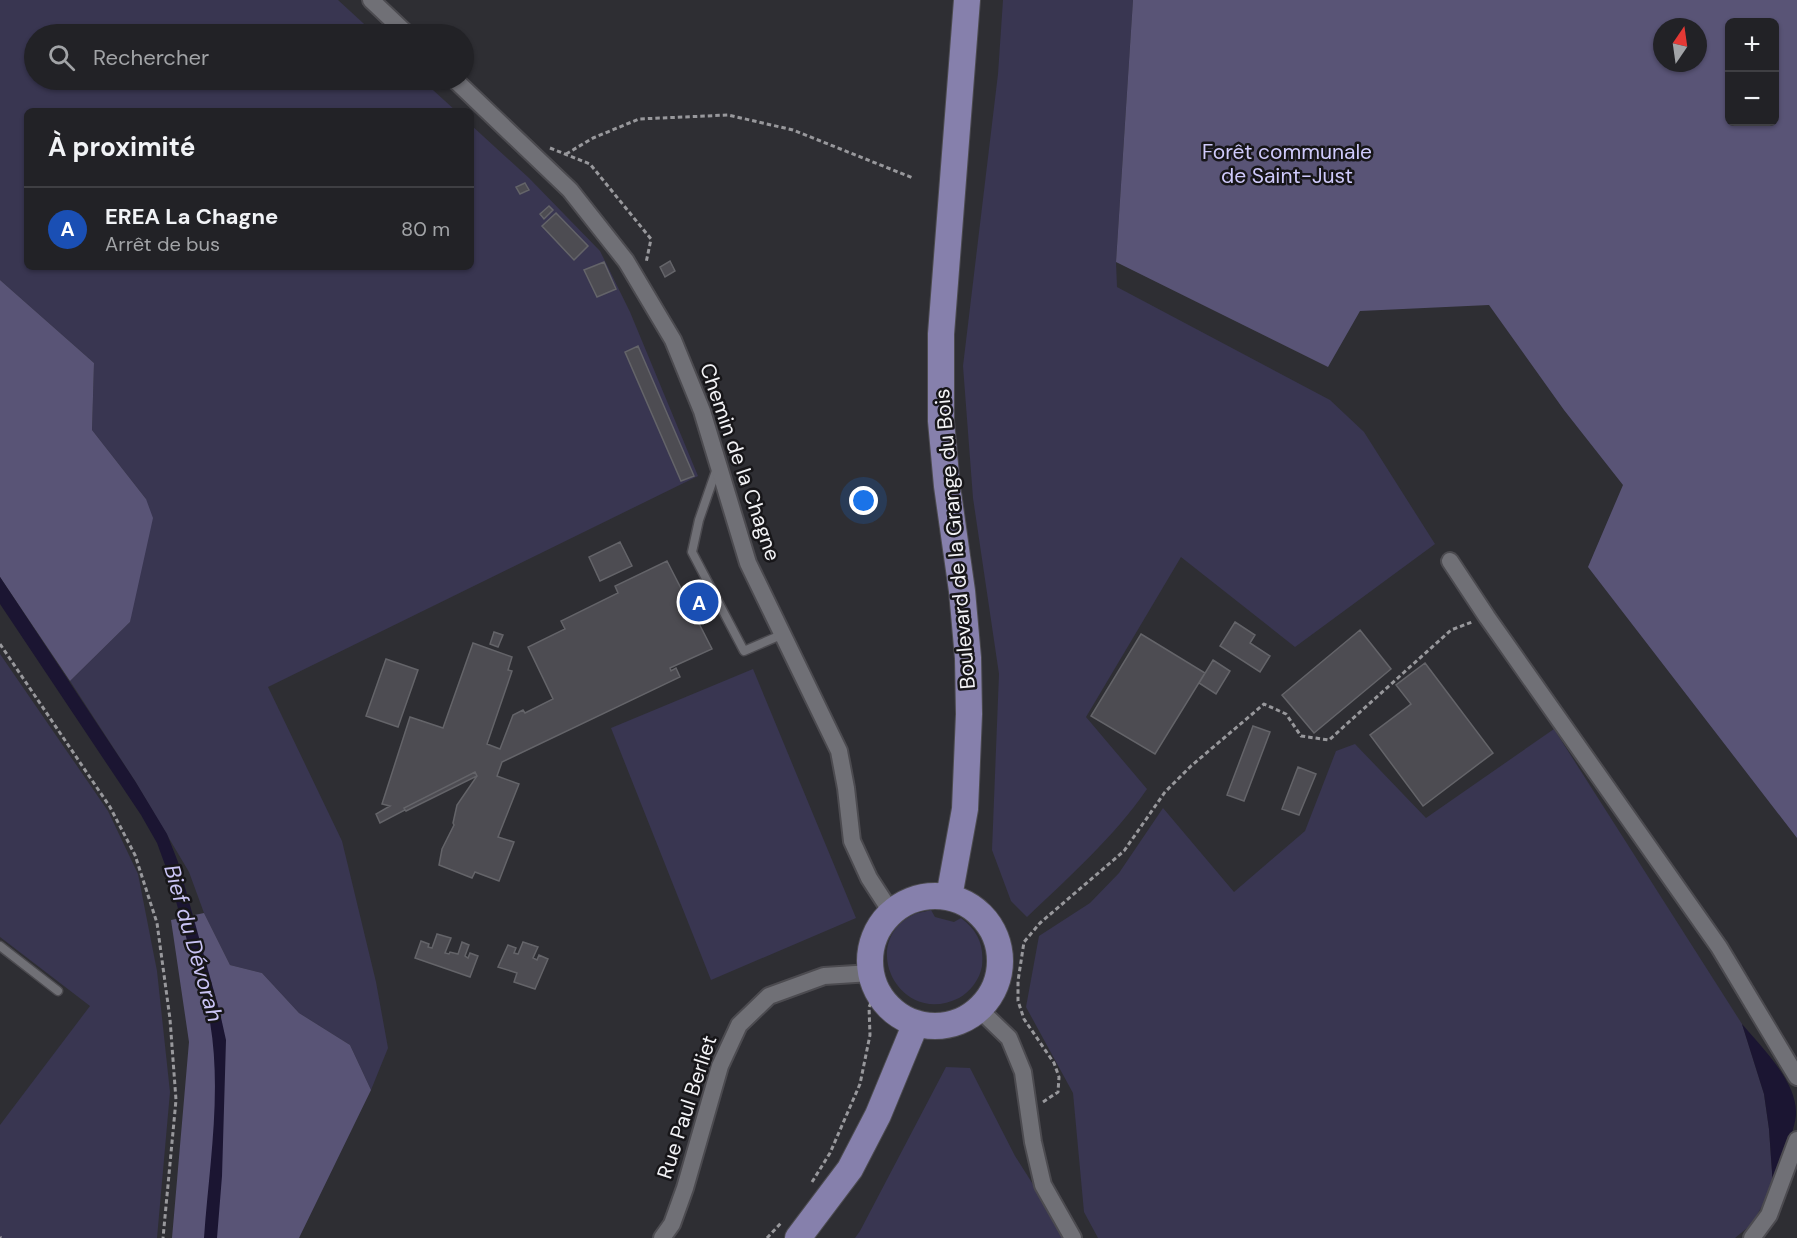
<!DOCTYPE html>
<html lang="fr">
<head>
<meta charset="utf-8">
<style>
  body { margin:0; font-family:"DM Sans",sans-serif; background:#2e2f32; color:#f1f3f6 }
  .controls { position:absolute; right:18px; top:18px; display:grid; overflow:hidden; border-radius:9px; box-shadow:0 2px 4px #0004 }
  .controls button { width:54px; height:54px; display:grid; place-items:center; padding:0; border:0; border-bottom:2px solid #3f3f43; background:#222226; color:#f1f3f6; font:30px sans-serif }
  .compass { position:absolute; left:1653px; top:18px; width:54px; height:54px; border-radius:50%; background:#222226; box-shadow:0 2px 4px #0004; rotate:13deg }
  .you { position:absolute; left:864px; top:501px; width:21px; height:21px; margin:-15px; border:4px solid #fff; border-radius:50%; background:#1a73e8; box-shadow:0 0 0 9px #1a73e833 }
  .badge { display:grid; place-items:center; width:39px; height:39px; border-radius:50%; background:#0b8043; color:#fff; font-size:20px; font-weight:700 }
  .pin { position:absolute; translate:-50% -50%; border:3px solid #fff; box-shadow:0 2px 6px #0006 }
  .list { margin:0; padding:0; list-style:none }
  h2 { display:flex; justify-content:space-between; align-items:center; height:78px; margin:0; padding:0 24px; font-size:26px }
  h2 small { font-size:20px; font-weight:400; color:#a2a4a7 }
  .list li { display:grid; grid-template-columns:39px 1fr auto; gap:18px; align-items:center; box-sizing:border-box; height:84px; padding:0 24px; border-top:2px solid #3f3f43 }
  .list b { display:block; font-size:22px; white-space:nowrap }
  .list p { margin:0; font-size:20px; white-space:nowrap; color:#a2a4a7 }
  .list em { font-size:20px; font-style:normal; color:#a2a4a7 }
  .icon { flex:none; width:33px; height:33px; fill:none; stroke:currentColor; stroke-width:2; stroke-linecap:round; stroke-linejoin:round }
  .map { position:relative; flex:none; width:1797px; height:1238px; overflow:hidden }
  .search { position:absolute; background:#222226; box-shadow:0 2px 4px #0004; left:24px; top:24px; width:450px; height:66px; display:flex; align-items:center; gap:15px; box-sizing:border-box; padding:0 21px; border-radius:33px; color:#a2a4a7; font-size:22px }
  .panel { position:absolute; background:#222226; box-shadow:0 2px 4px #0004; left:24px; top:108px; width:450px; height:162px; border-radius:9px }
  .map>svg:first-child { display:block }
  .green { fill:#393651 }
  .forest { fill:#595476; fill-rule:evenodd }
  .water { fill:#1b1532 }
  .building { fill:#4d4c52; stroke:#646469; stroke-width:1.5 }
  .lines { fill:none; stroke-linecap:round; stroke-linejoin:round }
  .service-casing { stroke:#4c4b50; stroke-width:11 }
  .minor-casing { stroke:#4c4b50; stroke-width:20 }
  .primary-casing { stroke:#4c4b50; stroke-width:28 }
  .path { stroke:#98989c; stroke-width:3; stroke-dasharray:4.5 3; stroke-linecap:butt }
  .service { stroke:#707076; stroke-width:8 }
  .minor { stroke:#707076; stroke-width:16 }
  .primary { stroke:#8680ac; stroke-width:26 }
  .labels { text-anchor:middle; stroke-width:5; stroke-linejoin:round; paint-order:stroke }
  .park-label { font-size:21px; fill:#cfcafb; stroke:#171619 }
  .street-label { font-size:21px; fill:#f3f3f6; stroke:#171619 }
  .water-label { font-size:22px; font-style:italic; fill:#cac4f5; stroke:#171619 }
</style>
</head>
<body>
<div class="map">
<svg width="1797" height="1238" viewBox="0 0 1797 1238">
  <rect width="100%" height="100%" fill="#2e2e33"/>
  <!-- green -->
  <path class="green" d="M0,0H338L375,34H34V80H422L456,111H27V267H471V125L529,178L600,251L630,312L698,476L268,687L342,841L376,982L388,1048L371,1090L350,1045L299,1013L262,973L230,965L204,913L189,872L135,781L70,681L130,622L146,499L92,430L94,363L0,280Z
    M1003,0H1133L1116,262L1117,287L1330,400L1364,432L1435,544L1295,647L1181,557L1086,717L1147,789C1114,837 1069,877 1027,917L1011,901L992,850L999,674L973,498L963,366L998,74Z
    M0,654L108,811L138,874L157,971L170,1092L157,1238H0V1125L90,1006L0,937Z
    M753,669L856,918L711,980L611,728Z
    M1554,729L1742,1024L1764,1094L1769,1129L1773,1186L1752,1224L1735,1238H1098L1084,1212L1073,1093L1026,1007L1039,936L1090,903L1119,873L1163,808L1234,892L1305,831L1336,751L1355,744L1426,818Z
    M931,910L935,917L954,922L961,918C978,931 984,944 982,966C980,979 970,992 959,998C900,1028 857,943 913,915C918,912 925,912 931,910Z
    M946,1067L970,1068L1015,1156L1041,1197L1063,1238H855L860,1231Z"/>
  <!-- forest -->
  <path class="forest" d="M1133,0H1797V838L1588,567L1623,485L1564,410L1489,305L1360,311L1328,367L1116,262ZM1730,22H1774V122H1730ZM1662,27H1698V63H1662Z
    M0,280L94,363L92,430L146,499L153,518L130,622L70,681L0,577Z
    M204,913L230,965L262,973L299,1013L350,1045L371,1090L299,1238H172L189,1042L171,920Z"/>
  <!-- water -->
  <path class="water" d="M0,577L135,781L167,834L178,862L220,1013L226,1040L222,1176L217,1238H204C209,1167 222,1093 210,1022L168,873L157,843L141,815L0,604Z
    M1742,1024C1762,1048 1797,1081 1796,1114C1795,1132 1779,1167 1773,1186L1769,1129L1764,1094Z"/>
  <!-- building -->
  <path class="building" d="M525,183L529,190L520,194L516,187Z
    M549,206L553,210L544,219L540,214Z
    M556,213L588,246L574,260L542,226Z
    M670,261L675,271L665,277L660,267Z
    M604,262L616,289L597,297L584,270Z
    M638,346L694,476L681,481L625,352Z
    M620,542L632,566L600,581L589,557Z
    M667,561L712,649L670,668L671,671L676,668L680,677L502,762L497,776L519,784L498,837L514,842L499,881L475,872L472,878L439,865L442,849L454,825L453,823L457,805L477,776L475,772L404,808L405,810L380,823L376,814L390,806L382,804L410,717L443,728L473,643L512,657L508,670L512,671L487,744L500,749L513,715L523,710L525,713L553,699L528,647L565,629L561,621L618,593L615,586Z
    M1235,622L1255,635L1250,643L1270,656L1260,672L1220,646Z
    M1360,630L1391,669L1314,733L1282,695Z
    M494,632L503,635L498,647L490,644Z
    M1141,634L1205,673L1155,754L1091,716Z
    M386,659L418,670L398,727L366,716Z
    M1213,660L1230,671L1216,694L1199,683Z
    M1425,663L1493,753L1423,806L1370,735L1411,704L1396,685Z
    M1253,726L1270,732L1244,801L1227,795Z
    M1298,767L1316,774L1299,815L1282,809Z
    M475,772L477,776L406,811L405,810L404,808Z
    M437,934L451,938L445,953L449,954L450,952L458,954L462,942L469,945L465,956L468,958L470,953L478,956L470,977L415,958L421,941L429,944L428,947L432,948Z
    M523,942L538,947L533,958L537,960L539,955L548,959L535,989L514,982L517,973L498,967L508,945L516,948L514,953L518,954Z"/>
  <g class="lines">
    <!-- service casing -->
    <g class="service-casing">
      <path id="service" d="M717,468L699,520L692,552L744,651L781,635
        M0,946L58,991"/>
    </g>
    <!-- minor casing -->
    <g class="minor-casing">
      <path id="minor" d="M371,0L407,34
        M455,80L570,190L626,261L673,340L702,411L748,563L839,751L846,788L852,841L869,878L891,912
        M1450,561L1487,617L1719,947L1797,1077
        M979,1009L1009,1038L1023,1072L1033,1142L1043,1185L1073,1238
        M662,1238L672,1224L685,1188L720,1066L739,1025L769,996L824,976L871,973
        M1752,1238L1769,1215L1797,1140"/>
    </g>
    <!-- primary casing -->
    <g class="primary-casing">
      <path id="primary" d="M870 961a65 65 0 1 1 130 0a65 65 0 1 1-130 0Z
        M949,897L965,809L969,714L968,658L962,591L947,486L941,421V334L967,0
        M798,1238L850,1169L878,1115L916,1023"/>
    </g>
    <!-- path -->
    <path class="path" d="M550,148L590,164L651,239L646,263
      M566,154L593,138L639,119L728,115L793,130L913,178
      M0,644L110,807L135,855L157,923L170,1019L176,1100L163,1238
      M1043,1102L1058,1092L1059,1077L1054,1063L1024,1019L1018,1001V981L1024,942L1040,923L1124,851L1165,792L1191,766L1264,704L1286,714L1301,736L1329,740L1451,630L1472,622
      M812,1182L830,1153L860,1084L870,1035L869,1007L877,991
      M0,1237L1,1238
      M767,1238L781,1223"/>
    <!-- service -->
    <use href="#service" class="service"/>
    <!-- minor -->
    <use href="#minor" class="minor"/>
    <!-- primary -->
    <use href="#primary" class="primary"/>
  </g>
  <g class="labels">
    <!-- park labels -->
    <g class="park-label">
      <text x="1287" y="159">Forêt communale<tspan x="1287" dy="24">de Saint-Just</tspan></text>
    </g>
    <!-- street labels -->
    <g class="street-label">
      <text transform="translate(740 462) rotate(71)" y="7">Chemin de la Chagne</text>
      <text transform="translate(955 539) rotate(-95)" y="7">Boulevard de la Grange du Bois</text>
      <text transform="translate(687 1107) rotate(-72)" y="7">Rue Paul Berliet</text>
    </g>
    <!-- water labels -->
    <g class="water-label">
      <text transform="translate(194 943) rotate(74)" y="8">Bief du Dévorah</text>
    </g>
  </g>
</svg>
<div class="controls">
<button>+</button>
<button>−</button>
</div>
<svg class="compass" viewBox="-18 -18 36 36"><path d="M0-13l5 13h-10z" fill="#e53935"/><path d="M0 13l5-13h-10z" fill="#a2a4a7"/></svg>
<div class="you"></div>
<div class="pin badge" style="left:699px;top:602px;background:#1a4fb4">A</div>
<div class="search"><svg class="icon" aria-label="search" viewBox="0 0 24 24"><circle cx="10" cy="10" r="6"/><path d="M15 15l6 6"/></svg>Rechercher</div>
<section class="panel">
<h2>À proximité<small></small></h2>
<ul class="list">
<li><span class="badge" style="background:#1a4fb4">A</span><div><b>EREA La Chagne</b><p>Arrêt de bus</p></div><em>80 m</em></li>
</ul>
</section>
</div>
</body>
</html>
